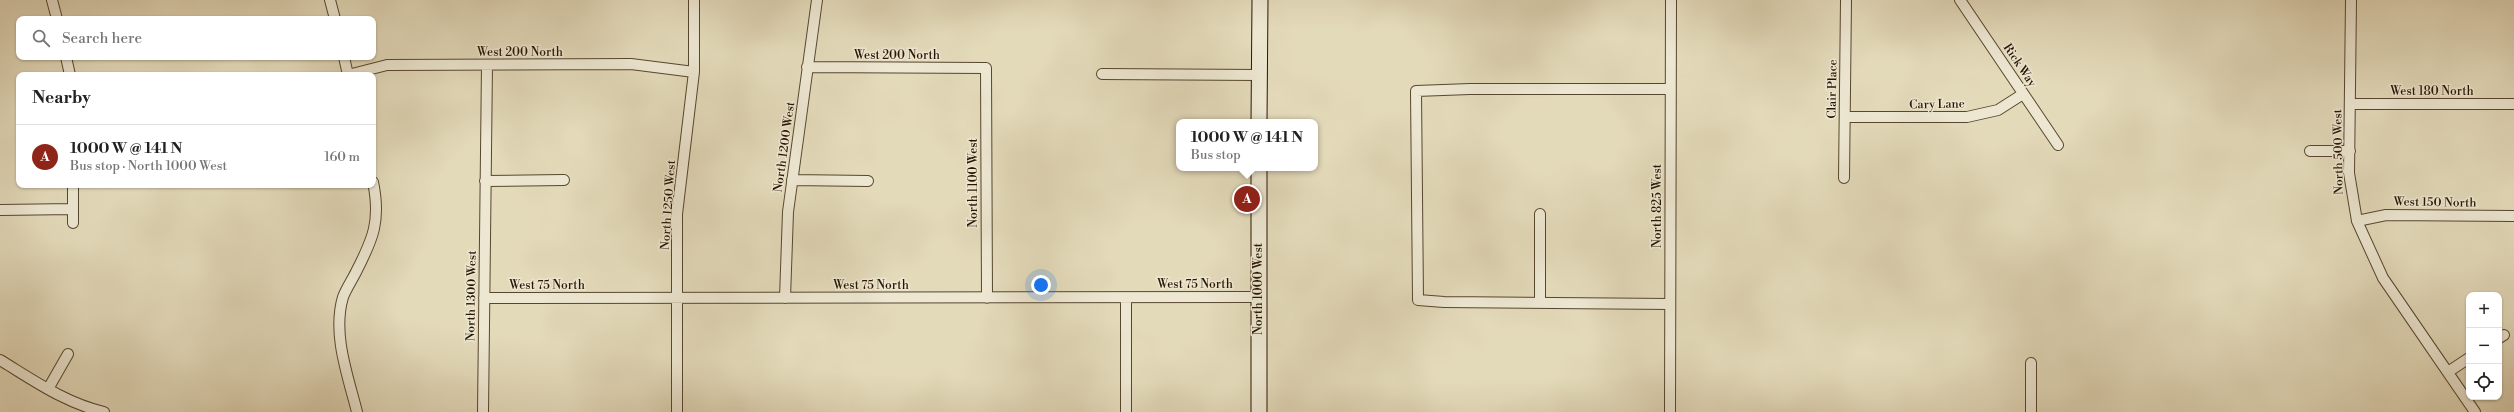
<!DOCTYPE html>
<html lang="en">
<head>
<meta charset="utf-8">
<style>
  body { margin:0; font-family:"Libre Bodoni",serif; background:#f6f6f6; color:#222 }
  .controls { position:absolute; right:12px; bottom:12px; display:grid; overflow:hidden; border-radius:8px; box-shadow:0 1px 3px #0004 }
  .controls button { width:36px; height:36px; display:grid; place-items:center; padding:0; border:0; border-bottom:1px solid #e0e0e0; background:#fff; color:#222; font:20px sans-serif }
  .you { position:absolute; left:1041px; top:285px; width:14px; height:14px; margin:-10px; border:3px solid #fff; border-radius:50%; background:#1a73e8; box-shadow:0 0 0 6px #1a73e833 }
  .badge { display:grid; place-items:center; width:26px; height:26px; border-radius:50%; background:#8f2418; color:#fff; font-size:13px; font-weight:700 }
  .pin { position:absolute; translate:-50% -50%; border:2px solid #fff; box-shadow:0 1px 4px #0006 }
  .popup { position:absolute; left:1176px; top:119px; width:142px; height:52px; box-sizing:border-box; display:grid; place-content:center; border-radius:8px; background:#fff; filter:drop-shadow(0 1px 3px #0005); font-size:13px; white-space:nowrap; color:#767676 }
  .popup b { font-size:15px; color:#222 }
  .popup::after { content:''; position:absolute; left:50%; top:100%; margin-left:-8px; border:8px solid transparent; border-top-color:#fff }
  .list { margin:0; padding:0; list-style:none }
  h2 { display:flex; justify-content:space-between; align-items:center; height:52px; margin:0; padding:0 16px; font-size:17px }
  h2 small { font-size:13px; font-weight:400; color:#767676 }
  .list li { display:grid; grid-template-columns:26px 1fr auto; gap:12px; align-items:center; box-sizing:border-box; height:64px; padding:0 16px; border-top:1px solid #e0e0e0 }
  .list b { display:block; font-size:15px; white-space:nowrap }
  .list p { margin:0; font-size:13px; white-space:nowrap; color:#767676 }
  .list em { font-size:13px; font-style:normal; color:#767676 }
  .icon { flex:none; width:22px; height:22px; fill:none; stroke:currentColor; stroke-width:2; stroke-linecap:round; stroke-linejoin:round }
  .map { position:relative; flex:none; width:2514px; height:412px; overflow:hidden }
  .search { position:absolute; background:#fff; box-shadow:0 1px 3px #0004; left:16px; top:16px; width:360px; height:44px; display:flex; align-items:center; gap:10px; box-sizing:border-box; padding:0 14px; border-radius:8px; color:#767676; font-size:15px }
  .panel { position:absolute; background:#fff; box-shadow:0 1px 3px #0004; left:16px; top:72px; width:360px; height:116px; border-radius:8px }
  .map>svg:first-child { display:block }
  .lines { fill:none; stroke-linecap:round; stroke-linejoin:round }
  .street-casing { stroke:#57462f; stroke-width:12 }
  .secondary-casing { stroke:#281501; stroke-width:17 }
  .street { stroke:#ede7d2; stroke-width:10 }
  .secondary { stroke:#ede7d2; stroke-width:15 }
  .labels { text-anchor:middle; stroke-width:3; stroke-linejoin:round; paint-order:stroke }
  .street-label { font-size:12px; fill:#281501; stroke:#ede7d2 }
</style>
</head>
<body>
<div class="map">
<svg width="2514" height="412" viewBox="0 0 2514 412">
  <rect width="100%" height="100%" fill="#e3daba"/>
  <filter id="stains"><feTurbulence type="fractalNoise" baseFrequency=".005" numOctaves="4"/><feColorMatrix values="0 0 0 0 .2 0 0 0 0 .09 0 0 0 0 .02 0 0 0 .5 -.17"/></filter>
  <radialGradient id="worn" r=".72"><stop offset=".6" stop-color="#630" stop-opacity="0"/><stop offset="1" stop-color="#630" stop-opacity=".3"/></radialGradient>
  <g class="lines">
    <!-- street casing -->
    <g class="street-casing">
      <path id="street" d="M52,0L57,19
        M330,0L335,19
        M1960,0L2058,145
        M2351,0L2349,173L2357,221L2383,278L2475,412
        M66,57L70,75
        M344,57L348,75
        M807,67L986,68L987,298
        M1102,74L1259,75
        M348,75L387,65L631,64L694,72
        M2350,104H2514
        M1845,117H1967L1998,110L2023,94
        M2310,151H2350
        M1844,178L1846,0
        M792,180L868,181
        M485,181L564,180
        M0,210L73,209
        M1540,214V303
        M2357,221L2386,215L2514,216
        M73,223V185
        M484,298L1258,297
        M785,298L788,212L817,0
        M1670,304L1444,302L1418,300L1416,91L1470,89H1670
        M2499,338L2504,335
        M0,360C33,380 65,403 104,412
        M2031,363V412
        M2448,372L2469,358
        M48,389L68,354
        M357,412C348,376 332,334 343,297C346,289 352,280 356,272C373,239 381,221 373,182
        M483,412L487,65
        M677,412V214L694,72V0
        M1126,412V298
        M1670,412L1671,0"/>
    </g>
    <!-- secondary casing -->
    <g class="secondary-casing">
      <path id="secondary" d="M1259,122L1260,0
        M1259,168V412"/>
    </g>
    <!-- street -->
    <use href="#street" class="street"/>
    <!-- secondary -->
    <use href="#secondary" class="secondary"/>
  </g>
  <g class="labels">
    <!-- street labels -->
    <g class="street-label">
      <text x="520" y="56">West 200 North</text>
      <text x="897" y="59">West 200 North</text>
      <text transform="translate(2020 65) rotate(56)" y="4">Rick Way</text>
      <text transform="translate(1832 89) rotate(-89)" y="4">Clair Place</text>
      <text x="2432" y="95">West 180 North</text>
      <text transform="translate(1937 104) rotate(-1)" y="4">Cary Lane</text>
      <text transform="translate(784 147) rotate(-82)" y="4">North 1200 West</text>
      <text transform="translate(2338 152) rotate(-91)" y="4">North 500 West</text>
      <text transform="translate(973 183) rotate(-90)" y="4">North 1100 West</text>
      <text transform="translate(2435 202) rotate(1)" y="4">West 150 North</text>
      <text transform="translate(668 205) rotate(-86)" y="4">North 1250 West</text>
      <text transform="translate(1657 206) rotate(-90)" y="4">North 825 West</text>
      <text x="1195" y="288">West 75 North</text>
      <text x="547" y="289">West 75 North</text>
      <text x="871" y="289">West 75 North</text>
      <text transform="translate(1258 289) rotate(-90)" y="4">North 1000 West</text>
      <text transform="translate(471 296) rotate(-89)" y="4">North 1300 West</text>
    </g>
  </g>
  <rect width="100%" height="100%" filter="url(#stains)"/>
  <rect width="100%" height="100%" fill="url(#worn)"/>
</svg>
<div class="controls">
<button>+</button>
<button>−</button>
<button><svg class="icon" aria-label="locate" viewBox="0 0 24 24"><circle cx="12" cy="12" r="6"/><path d="M12 2v4M12 18v4M2 12h4M18 12h4"/></svg></button>
</div>
<div class="you"></div>
<div class="pin badge" style="left:1247px;top:199px">A</div>
<div class="popup"><b>1000 W @ 141 N</b>Bus stop</div>
<div class="search"><svg class="icon" aria-label="search" viewBox="0 0 24 24"><circle cx="10" cy="10" r="6"/><path d="M15 15l6 6"/></svg>Search here</div>
<section class="panel">
<h2>Nearby<small></small></h2>
<ul class="list">
<li><span class="badge">A</span><div><b>1000 W @ 141 N</b><p>Bus stop · North 1000 West</p></div><em>160 m</em></li>
</ul>
</section>
</div>
</body>
</html>
